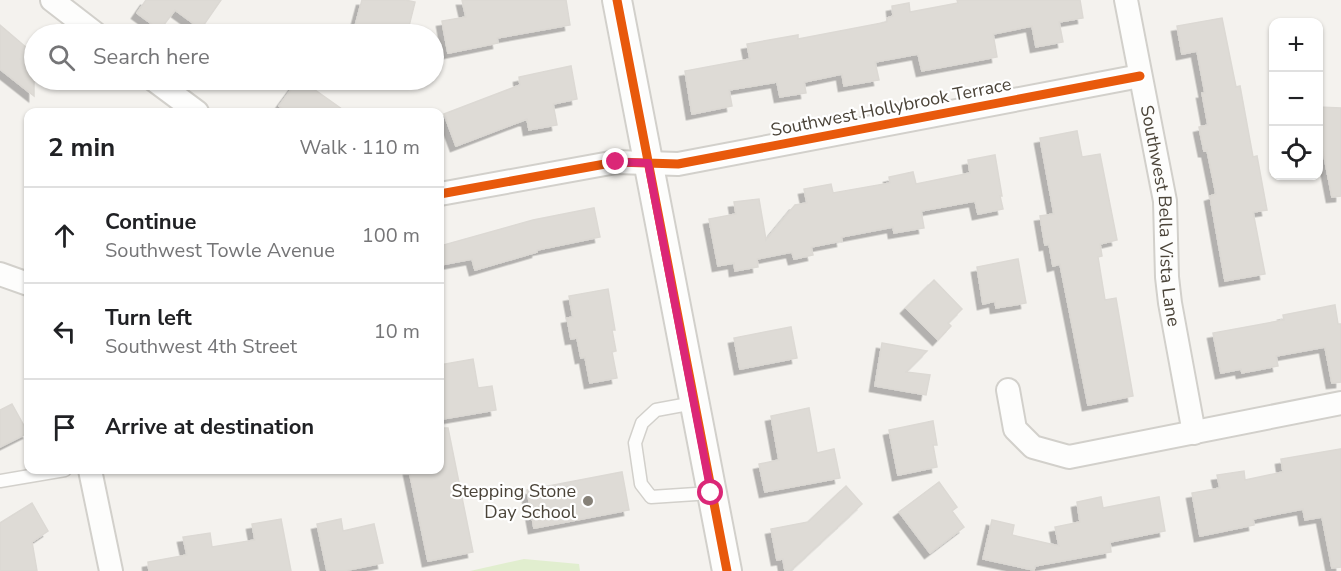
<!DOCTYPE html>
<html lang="en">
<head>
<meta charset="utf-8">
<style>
  body { margin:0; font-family:"Nunito Sans",sans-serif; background:#f6f6f6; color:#202124 }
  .controls { position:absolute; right:18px; top:18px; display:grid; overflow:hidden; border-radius:12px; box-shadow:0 2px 4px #0004 }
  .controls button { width:54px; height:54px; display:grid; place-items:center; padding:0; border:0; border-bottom:2px solid #e0e0e0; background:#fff; color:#202124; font:30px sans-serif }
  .stop { position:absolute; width:18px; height:18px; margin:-14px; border:4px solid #db2777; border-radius:50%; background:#fff }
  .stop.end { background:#db2777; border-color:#fff; box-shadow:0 2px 6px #0008 }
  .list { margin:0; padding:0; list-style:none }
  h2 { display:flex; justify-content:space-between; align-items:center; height:78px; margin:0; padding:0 24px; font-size:26px }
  h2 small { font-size:20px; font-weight:400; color:#757577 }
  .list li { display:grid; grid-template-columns:39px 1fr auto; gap:18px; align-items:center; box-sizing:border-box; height:96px; padding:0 24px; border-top:2px solid #e0e0e0 }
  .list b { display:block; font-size:22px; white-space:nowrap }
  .list p { margin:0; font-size:20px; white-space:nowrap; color:#757577 }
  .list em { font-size:20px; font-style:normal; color:#757577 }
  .icon { flex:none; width:33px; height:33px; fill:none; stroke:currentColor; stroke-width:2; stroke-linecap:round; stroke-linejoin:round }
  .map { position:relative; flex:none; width:1341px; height:571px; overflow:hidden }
  .search { position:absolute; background:#fff; box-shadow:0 2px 4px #0004; left:24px; top:24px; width:420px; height:66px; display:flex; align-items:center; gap:15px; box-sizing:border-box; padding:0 21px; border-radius:33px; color:#757577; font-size:22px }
  .panel { position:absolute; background:#fff; box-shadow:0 2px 4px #0004; left:24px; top:108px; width:420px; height:366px; border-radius:12px }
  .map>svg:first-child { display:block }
  .green { fill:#e1eecf }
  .building { fill:#dedbd6; stroke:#dcd9d4; stroke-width:1.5; filter:url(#shadow) }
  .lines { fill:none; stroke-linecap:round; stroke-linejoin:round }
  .service-casing { stroke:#d2d0cb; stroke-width:15 }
  .minor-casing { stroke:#d2d0cb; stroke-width:26 }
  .tertiary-casing { stroke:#d2d0cb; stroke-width:32 }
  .service { stroke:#fdfdfc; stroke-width:12 }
  .minor { stroke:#fdfdfc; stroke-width:22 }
  .tertiary { stroke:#fdfdfc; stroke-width:28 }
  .cycleway-casing { stroke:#fff; stroke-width:13 }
  .cycleway { stroke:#e8590c; stroke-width:9 }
  .route { stroke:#db2777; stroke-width:8 }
  .poi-dot { fill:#868178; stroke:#fff; stroke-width:2 }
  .labels { text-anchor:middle; stroke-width:4.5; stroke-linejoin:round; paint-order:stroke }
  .street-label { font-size:18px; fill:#4b4439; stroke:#fff }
  .poi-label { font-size:18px; fill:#4b4439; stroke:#fff; text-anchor:end }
</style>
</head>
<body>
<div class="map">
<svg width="1341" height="571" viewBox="0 0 1341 571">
  <defs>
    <filter id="shadow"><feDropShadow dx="-5.5" dy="5.5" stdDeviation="0" flood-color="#0004"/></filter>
  </defs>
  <rect width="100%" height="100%" fill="#f4f2ee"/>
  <!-- green -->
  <path class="green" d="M524,559L579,564L580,571H470Z"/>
  <!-- building -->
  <path class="building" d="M146,0H221L201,29L175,10L160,30L137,13Z
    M362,0H405L415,2L407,34H353Z
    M462,0H566L570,25L497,38L498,43L448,53L442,21L466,17Z
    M957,0H1080L1083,18L1059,22L1063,42L1036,47L1032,26L993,34L997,57L922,71L918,54L875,62L879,80L844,86L842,74L804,82L806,93L780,97L777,82L729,90L732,106L692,114L685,71L750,59L747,44L798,35V39L887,22V18L893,16L892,6L909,3L910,12L958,3Z
    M1222,18L1236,87L1240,86L1253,157L1257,156L1267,210L1253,212L1265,274L1225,281L1210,196L1216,194L1207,150L1204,151L1199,127L1208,125L1202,93H1205L1197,51L1182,54L1177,26Z
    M0,25L34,54V96L0,69Z
    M571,66L577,99L553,104L557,125L529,130L527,119L456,146L444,114L520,85L519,77Z
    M298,80H301L346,112H288L279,106Z
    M1318,107L1341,108V196L1332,197L1318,125Z
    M1077,131L1082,157L1100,154L1117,240L1100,244L1102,256L1098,257L1105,300L1116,298L1133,396L1088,405L1060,264L1053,266L1049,244L1045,245L1040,216L1054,214L1040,138Z
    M995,155L1002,196H1000L1003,209L978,214L975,201L921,211L924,228L894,233L893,227L841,237L842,241L811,247L813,255L794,259L792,252L757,259L758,267L735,271L734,263L718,266L709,219L736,214L734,202L759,199L766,240L795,205L807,203L804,189L831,184L833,193L890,183L889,177L913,172L916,184L970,173L968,160Z
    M594,208L600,237L537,250V252L475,270L472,259L440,265V246L533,220Z
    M1018,259L1026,303L996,308L995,301L983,304L977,267Z
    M934,280L962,309L948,323L951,326L938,340L906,308Z
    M608,289L615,330H612L616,351L612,352L617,378L590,383L585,357L581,358L577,338L571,339L567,318L573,317L569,296Z
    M1335,305L1338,324H1341V382L1332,383L1325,347L1276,356L1278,366L1242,373L1241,369L1221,373L1213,333L1284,320L1283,315Z
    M791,327L797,358L740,369L734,338Z
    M882,343L927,351L906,372L930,375L926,395L875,386Z
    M473,359L478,388L492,386L496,410L443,419L440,398V365Z
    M12,404L28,433L0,447V410Z
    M809,408L817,453L834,449L840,478L765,492L759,464L779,460L771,416Z
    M933,421L937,445H933L937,467L898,475L889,430Z
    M440,428H448L473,552L428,561L409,470H440Z
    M1341,449V567L1332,568L1322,517L1305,520L1303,509L1253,519L1254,525L1200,536L1192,493L1220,488L1217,475L1244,471L1245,480L1283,472L1281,459Z
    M622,472L629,510L534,528L527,490Z
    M939,482L957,507L952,511L964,527L930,553L899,512Z
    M846,486L862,504L790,571H785L783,559L777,560L771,529L808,522Z
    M1101,497L1103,508L1159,497L1165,531L1110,542L1111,552L1035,566L1034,570L983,559L992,520L1014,525L1012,535L1059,546L1055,527L1080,522L1077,502Z
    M32,503L48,531L32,542L37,571H0V523Z
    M281,519L291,571H149L148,562L187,555L183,537L210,533L212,547L255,540L252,524Z
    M341,519L343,531L374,524L383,563L343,571H327L317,524Z"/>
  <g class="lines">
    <!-- service casing -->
    <g class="service-casing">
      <path id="service" d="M694,403L656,410L642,423L635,443L641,484L651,497L711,493
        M0,481L65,470"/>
    </g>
    <!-- minor casing -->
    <g class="minor-casing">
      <g id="minor">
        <path d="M52,0L96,34"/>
        <path id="s1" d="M1126,0L1165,201L1167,277L1170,303L1194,433"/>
        <path d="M154,80L197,112"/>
        <path d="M440,194L616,162L678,164L1140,76"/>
        <path d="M0,274L28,284"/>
        <path d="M1008,390L1015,429L1033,447L1069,457L1341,403"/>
        <path d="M90,470L111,571"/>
      </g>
    </g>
    <!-- tertiary casing -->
    <g class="tertiary-casing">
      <path id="tertiary" d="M617,0L727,571"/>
    </g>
    <!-- service -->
    <use href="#service" class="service"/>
    <!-- minor -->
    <use href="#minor" class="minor"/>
    <!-- tertiary -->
    <use href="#tertiary" class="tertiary"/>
    <!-- cycleway casing -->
    <g class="cycleway-casing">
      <path id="cycleway" d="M617,0L727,571
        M440,194L616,162L678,164L1140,76"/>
    </g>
    <!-- cycleway -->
    <use href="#cycleway" class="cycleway"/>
  </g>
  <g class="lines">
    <!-- route -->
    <path class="route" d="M616,162L648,163L711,493"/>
  </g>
  <!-- markers -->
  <circle class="poi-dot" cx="588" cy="501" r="6"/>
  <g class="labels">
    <!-- street labels -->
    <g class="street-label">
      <text transform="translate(891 107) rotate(-11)" y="6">Southwest Hollybrook Terrace</text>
      <text dy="6" stroke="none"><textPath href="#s1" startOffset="219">Southwest Bella Vista Lane</textPath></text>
    </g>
    <!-- poi labels -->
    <g class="poi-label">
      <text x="576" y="497">Stepping Stone<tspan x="576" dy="21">Day School</tspan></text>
    </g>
  </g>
</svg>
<div class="controls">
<button>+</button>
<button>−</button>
<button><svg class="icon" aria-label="locate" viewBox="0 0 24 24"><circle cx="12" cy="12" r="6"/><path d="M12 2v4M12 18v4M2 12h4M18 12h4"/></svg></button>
</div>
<div class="stop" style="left:711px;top:493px"></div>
<div class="stop end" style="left:616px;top:162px"></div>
<div class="search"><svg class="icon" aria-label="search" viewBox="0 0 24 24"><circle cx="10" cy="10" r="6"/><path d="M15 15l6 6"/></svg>Search here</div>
<section class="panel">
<h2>2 min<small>Walk · 110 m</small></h2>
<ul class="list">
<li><svg class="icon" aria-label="ahead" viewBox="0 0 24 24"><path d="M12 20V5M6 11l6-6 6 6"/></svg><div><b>Continue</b><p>Southwest Towle Avenue</p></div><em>100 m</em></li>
<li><svg class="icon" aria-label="left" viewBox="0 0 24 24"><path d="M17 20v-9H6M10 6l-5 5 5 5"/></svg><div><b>Turn left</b><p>Southwest 4th Street</p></div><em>10 m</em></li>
<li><svg class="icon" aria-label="arrive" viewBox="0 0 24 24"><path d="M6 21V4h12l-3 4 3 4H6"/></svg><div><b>Arrive at destination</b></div></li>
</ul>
</section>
</div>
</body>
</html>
